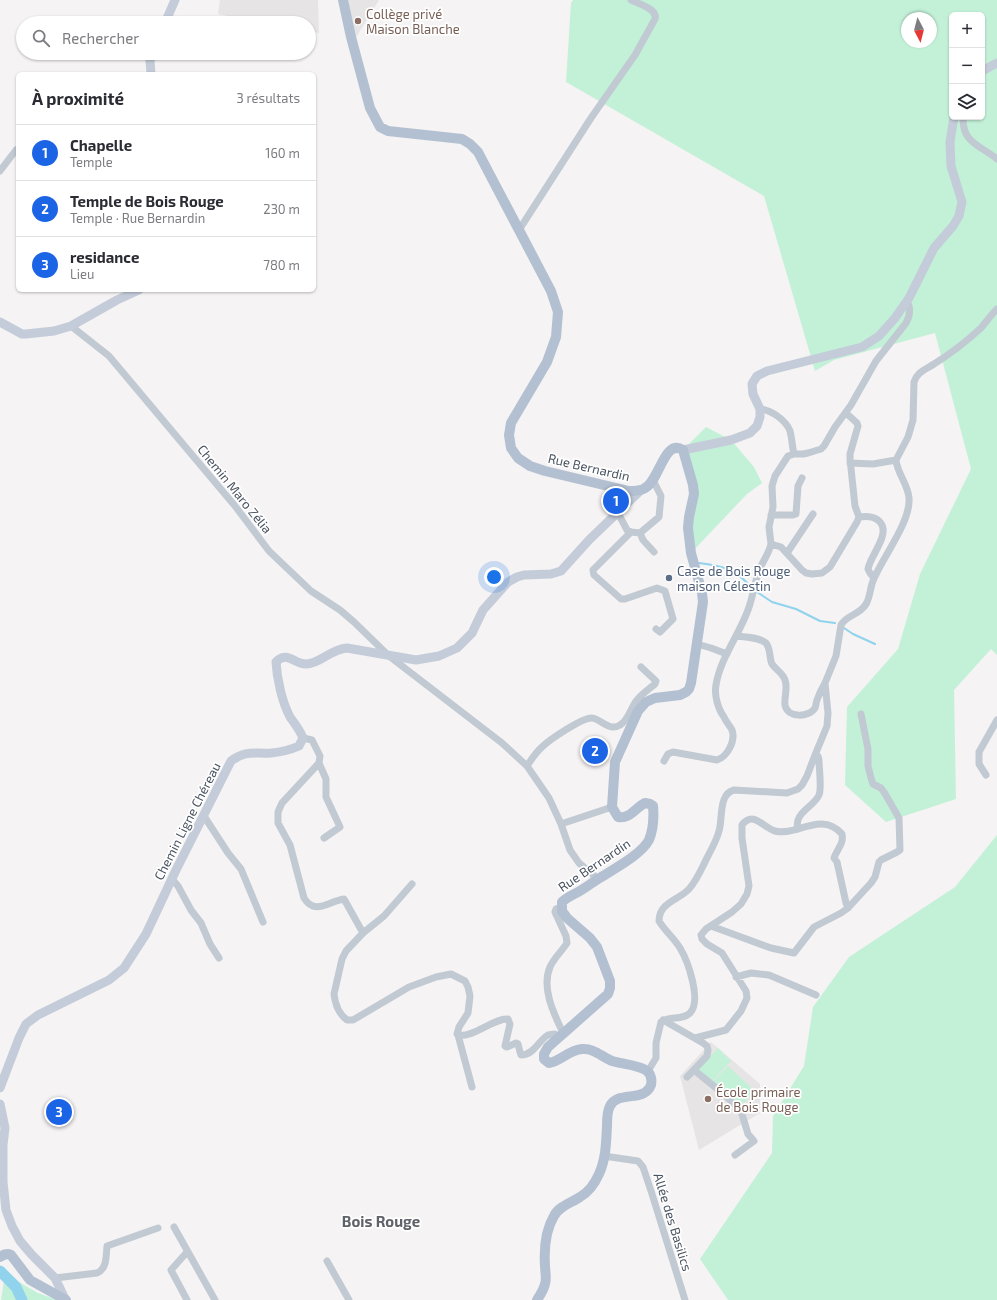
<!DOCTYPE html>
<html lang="fr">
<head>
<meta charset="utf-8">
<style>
  body { margin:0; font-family:"Exo 2",sans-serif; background:#f2f2f3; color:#2b2b33 }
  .controls { position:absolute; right:12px; top:12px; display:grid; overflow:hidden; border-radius:6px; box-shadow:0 1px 3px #0004 }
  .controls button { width:36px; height:36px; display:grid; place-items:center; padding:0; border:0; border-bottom:1px solid #e1e1e2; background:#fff; color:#2b2b33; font:20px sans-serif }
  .compass { position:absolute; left:901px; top:12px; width:36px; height:36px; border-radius:50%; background:#fff; box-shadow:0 1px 3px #0004; rotate:173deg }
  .you { position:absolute; left:494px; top:577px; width:14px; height:14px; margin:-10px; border:3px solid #fff; border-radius:50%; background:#1a73e8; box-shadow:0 0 0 6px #1a73e833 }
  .badge { display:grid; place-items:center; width:26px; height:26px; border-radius:50%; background:#1c64e6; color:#fff; font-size:13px; font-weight:700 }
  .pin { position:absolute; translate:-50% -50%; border:2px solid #fff; box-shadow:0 1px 4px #0006 }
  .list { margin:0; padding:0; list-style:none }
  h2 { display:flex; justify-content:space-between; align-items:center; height:52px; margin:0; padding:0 16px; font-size:17px }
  h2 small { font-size:13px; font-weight:400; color:#7c7c81 }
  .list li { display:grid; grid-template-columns:26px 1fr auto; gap:12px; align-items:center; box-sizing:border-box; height:56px; padding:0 16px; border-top:1px solid #e1e1e2 }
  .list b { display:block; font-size:15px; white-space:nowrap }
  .list p { margin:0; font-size:13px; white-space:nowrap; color:#7c7c81 }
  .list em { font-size:13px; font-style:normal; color:#7c7c81 }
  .icon { flex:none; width:22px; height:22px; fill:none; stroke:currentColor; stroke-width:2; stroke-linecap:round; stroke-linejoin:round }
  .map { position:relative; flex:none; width:997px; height:1300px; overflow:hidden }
  .search { position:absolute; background:#fff; box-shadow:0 1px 3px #0004; left:16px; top:16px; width:300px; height:44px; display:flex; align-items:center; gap:10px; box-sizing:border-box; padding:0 14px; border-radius:22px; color:#7c7c81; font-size:15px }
  .panel { position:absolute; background:#fff; box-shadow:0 1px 3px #0004; left:16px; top:72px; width:300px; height:220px; border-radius:6px }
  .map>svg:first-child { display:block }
  .education { fill:#e6e4e5 }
  .green { fill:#c3f1d8; fill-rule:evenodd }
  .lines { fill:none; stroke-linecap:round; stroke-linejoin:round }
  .stream { stroke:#91d2ed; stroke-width:2 }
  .river { stroke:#91d2ed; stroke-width:11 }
  .street { stroke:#c1c9d2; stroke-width:7 }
  .secondary { stroke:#c4ccd9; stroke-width:9 }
  .primary { stroke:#b3c0d1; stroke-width:10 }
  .education-dot { fill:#8d6e63; stroke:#fff; stroke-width:1.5 }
  .service-dot { fill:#5c6f8a; stroke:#fff; stroke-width:1.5 }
  .labels { text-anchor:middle; stroke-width:3.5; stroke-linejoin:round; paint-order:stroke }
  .education-label { font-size:13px; fill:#785e54; stroke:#fff; text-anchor:start }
  .street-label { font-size:13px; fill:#4a5461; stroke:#fff }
  .service-label { font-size:13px; fill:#4e5e75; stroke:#fff; text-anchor:start }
  .quarter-label { font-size:15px; font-weight:bold; fill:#5f6268; stroke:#fff }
</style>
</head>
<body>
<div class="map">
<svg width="997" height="1300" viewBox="0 0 997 1300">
  <rect width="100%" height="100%" fill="#f5f3f3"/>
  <!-- education -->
  <path class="education" d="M220,0H318L319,33L309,31V23H264L218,14Z
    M345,0H379L355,39Z
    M711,1042L760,1084V1113L699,1150L680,1076Z"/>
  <!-- green -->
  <path class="green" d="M573,0H997V655L991,649L954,690L956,799L886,822L845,785L847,707L898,649L920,574L971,469L935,333L834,360L815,371L764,196L566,82L571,3ZM952,15H982V117H952ZM907,18H931V42H907Z
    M706,427L731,440L754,467L762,483L747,494L691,553L694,494L683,450Z
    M997,835V1300H728L700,1259L772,1153L773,1116L804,1066L813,1007L849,957L955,887Z
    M718,1048L731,1061L712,1081L698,1069Z
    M728,1066L755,1091L739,1108L712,1082Z
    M5,1274L38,1293L57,1300H1Z"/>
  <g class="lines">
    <!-- stream -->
    <path class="stream" d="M699,563C721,566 734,568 749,585
      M757,592L772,602L796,609L820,621L835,623
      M844,628L853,634L875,644"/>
    <!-- river -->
    <path class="river" d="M0,1271L16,1287L22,1300"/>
    <!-- street -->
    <path class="street" d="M963,117C962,143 980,145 997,159
      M0,171L16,150L18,149
      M519,230L591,118L635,55L655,19C658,9 639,4 631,0
      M71,326L109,356L235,506L269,551L311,591L340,610L354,622L389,656L502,743L527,766L549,798L561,824L570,850L579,863L598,879
      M760,409C771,410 786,420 790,431C792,438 792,446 794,454
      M846,413L857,423L858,426L850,454V459L855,506L859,517
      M850,463L873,464L896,460
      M618,513L627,530L631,532L593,570L594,575L621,599H625L657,588L665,591L673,619L660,632L656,629
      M771,515H793L796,514L798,486L802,478
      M631,532L640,533L659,517L661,496L653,480
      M640,533L643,540L654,552
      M787,553L813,514
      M874,578L870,573L868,569C870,556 891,534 880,522C875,516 866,516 859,517L857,522L830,567L822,573L812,574L806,573L802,570L781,547L771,544L769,527L773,507L772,486L775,476L788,456L794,454H803L808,453L821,449L824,446L835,427L851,405L876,361L906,323C910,316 911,310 908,303L907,301
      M736,636C745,637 759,637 766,643C771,649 769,658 772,664C776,670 783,673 785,680C788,688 784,697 785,705C787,718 809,718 815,708C816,706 816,702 817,700C819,694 822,688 825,683
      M697,644L711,648L727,654
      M303,738L312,740L320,756L319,763L282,803L278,812V823L290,845L304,898C315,916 329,901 344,899L363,933L346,951L342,959L334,994C335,1004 339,1014 347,1020H353L409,987L436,977L451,974L465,981L468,987L470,996L468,1013L459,1027L457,1034C469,1041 495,1017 508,1019L510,1024L505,1046L507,1047L516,1043L518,1044L520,1052L521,1055C534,1055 539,1040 548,1035C548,1035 554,1034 555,1034L559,1037
      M664,761L668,754L673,752L717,760C727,757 736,741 732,730C730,726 726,722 724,717C718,709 714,695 716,685C720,659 739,635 748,610C753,597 754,584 759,571C762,562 769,554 771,544
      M319,763L326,779V797L340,827L324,838
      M527,766C531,760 536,752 542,747C549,740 583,717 592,718C601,719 610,732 620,725C628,721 631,707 637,700C642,694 649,689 655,684L656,681L641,667
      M986,775L979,764V752L997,720
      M204,816L228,853L241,869L263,922
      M561,824L612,807
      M798,829C814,824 829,819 842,834C844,844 837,849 834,858L837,862L846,903L848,908
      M172,879L178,886L191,910L201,923L210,944L219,958
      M561,907L556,909L555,912L566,936L567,943C562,951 554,958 550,967C541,988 554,1014 563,1033
      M711,926L771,948L794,953L814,927L841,913L848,908L871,883L875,877L879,862L881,860L897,852L900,850L899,818L884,792L881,788L873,784L871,778L868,766V749L861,714
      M363,933L384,916L412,884
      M736,977L751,973L769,975L816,995
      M663,1020L703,1043L707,1046L708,1050L707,1056L687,1077
      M458,1035L472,1087
      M695,1038L726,1030L741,1011L747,998L746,991L722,953L707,944L702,939L701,935L706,929L732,912L741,904L747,894L749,886L742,838V825C754,810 763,828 775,831C783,833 790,831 798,829C793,813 814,807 819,795C822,788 819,769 819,760L818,756L815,755
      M694,1070L726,1096L741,1111L748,1134L754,1141L735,1155
      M648,1071L656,1058V1043L661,1022C669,1015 682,1021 690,1013C702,1001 688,961 680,948C674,938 665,931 659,921C659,902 679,900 689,889C698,879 703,865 709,854C713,846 717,839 719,831C723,819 718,794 734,790L787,793L798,789L802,785L807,776L815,755L827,726L828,713L825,683L836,656L841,625C846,615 860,615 866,604C870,598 870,588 873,581C882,558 911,522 909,498C908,484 897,473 896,460L908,437L913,420L914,382C917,372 925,370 934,364C950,354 967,341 981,328C986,322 991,315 997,309
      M604,1156L638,1161L643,1167L652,1194L685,1300
      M174,1227L215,1300
      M327,1261L349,1300
      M55,1278L97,1273C107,1269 106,1256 107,1246L158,1228
      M187,1300L171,1270L187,1252"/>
    <!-- secondary -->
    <path class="secondary" d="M165,23L175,0
      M982,71L997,63
      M151,74L150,61L153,53
      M0,322L22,334H26L54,331L71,326L117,300L139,290
      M683,450L731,440L750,433L757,426L760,417V409L753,394L752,384L757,376L767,371L862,347L879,336L895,318L909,298L934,248L953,226L959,216L962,202L951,166L950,142L954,117
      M0,1088L19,1038L26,1024L38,1015L109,980L124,968L146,934L176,870L231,761C245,750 255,754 271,753C281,752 290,750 299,746L303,738C300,730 295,724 290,717C282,702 277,679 276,662C288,650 294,665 307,664C321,663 331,649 347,648L416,660L439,656L457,648L472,633L483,610L508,582L517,577L524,575L551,574L561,571L589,540L641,490
      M0,1104L5,1128L3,1145V1182L6,1210L12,1226L20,1241L32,1255L55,1278L65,1299"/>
    <!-- primary -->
    <path class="primary" d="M343,0L351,37L370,108L380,127L388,131L462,139L470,144L478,152L551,291L558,312L556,337L547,362L511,423L509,435L511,448L518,458L530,466L545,471L629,491C634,491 641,491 645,488C660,480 664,438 683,450L693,485L694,494L689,517L688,528L691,553L702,593L703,602L691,683L689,689L686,692L680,695L655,698L646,702L638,711L615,762L612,807L618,817C630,819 635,808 645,803L650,804L653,806C654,817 653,830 649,840C641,855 612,870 598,879C593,882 588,886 583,889C576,894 568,896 562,902V911L567,918L590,938L597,947L610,981V988L608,994L548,1047L544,1054V1059L549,1063C561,1061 569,1050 582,1049C594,1048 602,1057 612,1061C622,1064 640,1065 647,1071C651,1074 652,1080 651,1085C644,1103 618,1090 610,1106C607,1111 607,1120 607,1126C606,1143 606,1159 599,1174C595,1183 589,1192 580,1197C571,1203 559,1206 554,1216C545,1231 544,1250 545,1266C545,1271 547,1279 545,1284C544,1288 539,1297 537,1300
      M0,1257C4,1254 7,1253 11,1255L30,1280L66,1300"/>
  </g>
  <!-- markers -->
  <g class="education-dot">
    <circle cx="358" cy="21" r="4"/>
    <circle cx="708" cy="1099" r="4"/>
  </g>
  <circle class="service-dot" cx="669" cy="578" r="4"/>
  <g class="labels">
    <!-- education labels -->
    <g class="education-label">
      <text x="366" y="19">Collège privé<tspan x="366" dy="15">Maison Blanche</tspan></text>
      <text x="716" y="1097">École primaire<tspan x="716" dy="15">de Bois Rouge</tspan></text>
    </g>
    <!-- street labels -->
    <g class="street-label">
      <text transform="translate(589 467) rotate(13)" y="5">Rue Bernardin</text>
      <text transform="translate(235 489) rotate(51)" y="5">Chemin Maro Zélia</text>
      <text transform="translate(187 821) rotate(-63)" y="5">Chemin Ligne Chéreau</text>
      <text transform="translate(594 865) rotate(-34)" y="5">Rue Bernardin</text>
      <text transform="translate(673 1222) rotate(73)" y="5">Allée des Basilics</text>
    </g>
    <!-- service labels -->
    <g class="service-label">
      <text x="677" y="576">Case de Bois Rouge<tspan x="677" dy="15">maison Célestin</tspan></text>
    </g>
    <!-- quarter labels -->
    <g class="quarter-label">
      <text x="381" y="1227">Bois Rouge</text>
    </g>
  </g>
</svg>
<div class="controls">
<button>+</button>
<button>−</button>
<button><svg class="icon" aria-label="layers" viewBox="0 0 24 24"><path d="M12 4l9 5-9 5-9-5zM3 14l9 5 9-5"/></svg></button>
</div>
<svg class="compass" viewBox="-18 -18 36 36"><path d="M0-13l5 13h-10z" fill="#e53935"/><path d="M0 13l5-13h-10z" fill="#7c7c81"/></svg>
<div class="you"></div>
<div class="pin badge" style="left:616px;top:501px">1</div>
<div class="pin badge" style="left:595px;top:751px">2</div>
<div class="pin badge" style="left:59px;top:1112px">3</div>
<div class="search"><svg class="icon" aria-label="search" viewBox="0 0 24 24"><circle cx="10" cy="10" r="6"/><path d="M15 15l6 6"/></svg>Rechercher</div>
<section class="panel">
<h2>À proximité<small>3 résultats</small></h2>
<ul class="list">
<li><span class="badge">1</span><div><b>Chapelle</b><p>Temple</p></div><em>160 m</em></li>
<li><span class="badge">2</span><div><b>Temple de Bois Rouge</b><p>Temple · Rue Bernardin</p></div><em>230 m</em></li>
<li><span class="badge">3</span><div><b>residance</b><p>Lieu</p></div><em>780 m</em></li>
</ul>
</section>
</div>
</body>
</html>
